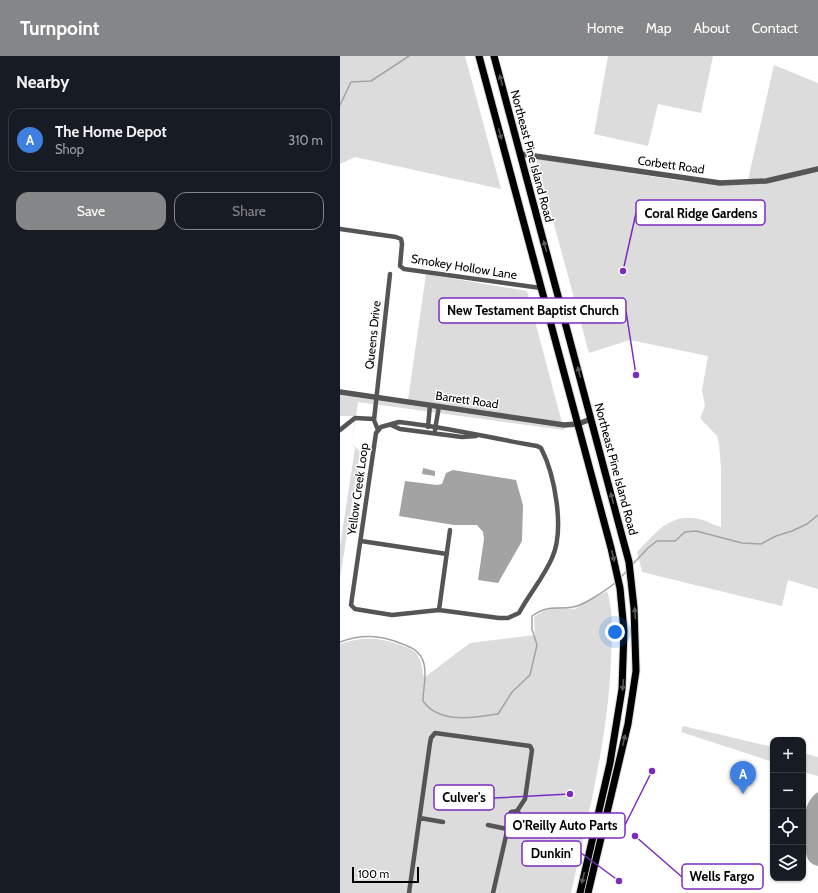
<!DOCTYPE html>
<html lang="en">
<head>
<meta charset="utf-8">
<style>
  body { margin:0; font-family:Cabin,sans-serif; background:#20242c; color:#f1f3f6 }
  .controls { position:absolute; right:12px; bottom:12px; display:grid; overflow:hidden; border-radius:8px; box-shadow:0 1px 3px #0004 }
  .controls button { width:36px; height:36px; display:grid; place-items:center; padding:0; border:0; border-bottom:1px solid #363941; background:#171b24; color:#f1f3f6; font:20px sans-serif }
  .scale { position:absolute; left:12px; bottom:10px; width:67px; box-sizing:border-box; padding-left:4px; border:2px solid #000; border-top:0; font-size:11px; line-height:14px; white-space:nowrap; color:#000; -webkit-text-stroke:3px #fff; paint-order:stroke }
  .you { position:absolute; left:275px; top:576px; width:14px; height:14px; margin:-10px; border:3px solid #fff; border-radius:50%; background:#1a73e8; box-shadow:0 0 0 6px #1a73e833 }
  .badge { display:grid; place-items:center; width:26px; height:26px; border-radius:50%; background:#858687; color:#fff; font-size:13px; font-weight:700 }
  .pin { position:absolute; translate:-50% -33px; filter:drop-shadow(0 1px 2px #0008) }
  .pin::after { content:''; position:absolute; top:21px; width:14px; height:12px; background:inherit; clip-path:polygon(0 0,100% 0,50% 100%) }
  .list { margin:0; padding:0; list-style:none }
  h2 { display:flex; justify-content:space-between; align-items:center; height:52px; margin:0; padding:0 16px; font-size:17px }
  h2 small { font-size:13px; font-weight:400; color:#9ea1a6 }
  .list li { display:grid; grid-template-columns:26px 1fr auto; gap:12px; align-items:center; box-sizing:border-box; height:64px; margin:0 8px 8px; padding:0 8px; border:1px solid #363941; border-radius:12px }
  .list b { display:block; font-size:15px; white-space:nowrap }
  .list p { margin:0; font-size:13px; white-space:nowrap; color:#9ea1a6 }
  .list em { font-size:13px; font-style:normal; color:#9ea1a6 }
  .actions { display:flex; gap:8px; padding:12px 16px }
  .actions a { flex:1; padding:9px 0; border:1px solid #858687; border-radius:12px; text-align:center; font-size:14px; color:#858687 }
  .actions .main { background:#858687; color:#fff }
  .icon { flex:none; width:22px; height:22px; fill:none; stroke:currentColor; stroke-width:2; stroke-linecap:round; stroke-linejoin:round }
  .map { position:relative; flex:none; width:478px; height:837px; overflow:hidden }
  header { display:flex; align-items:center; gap:24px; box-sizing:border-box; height:56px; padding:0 20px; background:#858687; color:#fff }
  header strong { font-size:19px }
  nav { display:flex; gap:22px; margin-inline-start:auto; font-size:14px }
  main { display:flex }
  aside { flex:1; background:#171b24 }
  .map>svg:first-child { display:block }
  .green { fill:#dcdcdc }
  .water { fill:#a3a3a3 }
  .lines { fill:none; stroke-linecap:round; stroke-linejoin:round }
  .stream { stroke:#a3a3a3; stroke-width:1.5 }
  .primary-casing { stroke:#dbdbdb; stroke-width:9 }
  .minor { stroke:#555; stroke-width:4.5 }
  .tertiary { stroke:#555; stroke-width:5.5 }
  .primary { stroke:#000; stroke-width:7 }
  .oneway { fill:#595959 }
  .labels { text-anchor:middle; stroke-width:3; stroke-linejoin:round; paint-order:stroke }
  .street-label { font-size:12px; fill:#000; stroke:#fff }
  .leader { fill:none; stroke:#7b2cbf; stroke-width:1.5 }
  .callout-dot { fill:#7b2cbf; stroke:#fff; stroke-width:1.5 }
  .callout { fill:#fff; stroke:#7b2cbf; stroke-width:1.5 }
  .callout-label { font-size:13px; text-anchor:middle; font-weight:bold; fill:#000 }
</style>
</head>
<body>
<header>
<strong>Turnpoint</strong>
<nav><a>Home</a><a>Map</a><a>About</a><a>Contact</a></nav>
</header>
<main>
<aside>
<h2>Nearby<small></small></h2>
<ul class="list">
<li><span class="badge" style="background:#3f7fe0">A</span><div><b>The Home Depot</b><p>Shop</p></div><em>310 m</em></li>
</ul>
<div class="actions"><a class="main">Save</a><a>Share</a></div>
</aside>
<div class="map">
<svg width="478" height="837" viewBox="0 0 478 837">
  <rect width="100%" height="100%" fill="#fff"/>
  <!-- green -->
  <path class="green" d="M0,0H125L161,133L15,101L0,108Z
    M268,0H373L361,57L318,48L308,90L254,78Z
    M434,9L478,27V111L426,122L408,124Z
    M196,102L334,124L380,129L427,127L478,116V533L448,524L442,550L302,516L297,496C318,475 331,455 363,464C369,466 375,470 381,471V412L379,388L377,380L360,362L365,350L362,334L368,300L290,284L249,297Z
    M86,218L187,235L222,367L68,344Z
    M0,339L224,372V374L18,346L12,387L20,396L0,522V490L15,392L12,387L15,360H0Z
    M267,535C274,557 272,581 271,604C268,683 248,760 231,837H0V588C21,581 37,581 58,588C63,590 70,592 75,596C81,602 82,611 83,619L85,621L130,587L195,579L194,561L204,555L215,551L235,553Z
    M343,670L433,691V706L341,676Z
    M463,697L478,701V720L463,716Z"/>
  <!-- water -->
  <path class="water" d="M83,412L95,415V420L82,418Z
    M113,414L176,424L183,449L182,485L158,527L138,524L144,483L143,476L137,469H114L59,460L65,425L97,429L102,428L106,417Z
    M478,736V810C475,809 472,808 470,806C462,798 463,763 466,753C468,746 472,740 478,736Z"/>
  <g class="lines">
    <!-- stream -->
    <path class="stream" d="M0,49L11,26L31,25L69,0
      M292,509L308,492L317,485H335L345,476L356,475L402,487L421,488L436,480L452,475L467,468L478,459
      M280,522L287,515
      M0,586C22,578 39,579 60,587C71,591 81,595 84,608C87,621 83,632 83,645C99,668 134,662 158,658L172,636L190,619L197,589L192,573V560C210,548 215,554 233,551C243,550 268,533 276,526"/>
    <!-- primary casing -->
    <g class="primary-casing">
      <path id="primary" d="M139,0L271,492L280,532L284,575L282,633L270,707L240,837
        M154,0L282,480L289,506L294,552L296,615L288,668L248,837"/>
    </g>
    <!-- minor -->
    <path class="minor" d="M0,173L56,181L61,183L62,188L60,210L64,213L201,232
      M59,366C106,371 150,382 197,390L201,392C215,419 225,474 212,502C204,521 189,538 179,557L168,562H159L99,554L52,559L15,553L11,549L36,377L41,371Z
      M51,369L60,373L122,381L136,380
      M88,371L90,349
      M0,374L15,362L34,363
      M38,374L34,364L50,218
      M95,374L99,350
      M21,485L107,498
      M99,554L110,474
      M179,760L187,768
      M80,762L103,766
      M175,763L183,771
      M148,769L167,773
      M69,837L90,687L91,682L95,677L190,690L192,694L185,743L177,755L171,756L170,758L172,763H175L179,761V757L177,755
      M153,837L168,771L172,763"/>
    <!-- tertiary -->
    <path class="tertiary" d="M181,98L380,127L426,125L478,113
      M0,336L224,369L238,368L251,363"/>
    <!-- primary -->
    <use href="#primary" class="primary"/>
  </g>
  <!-- one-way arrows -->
  <defs><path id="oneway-solid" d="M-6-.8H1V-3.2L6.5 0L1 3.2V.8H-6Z"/></defs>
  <g class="oneway">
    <use href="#oneway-solid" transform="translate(161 24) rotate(-105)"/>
    <use href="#oneway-solid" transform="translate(160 78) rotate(75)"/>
    <use href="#oneway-solid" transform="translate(205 190) rotate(-105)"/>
    <use href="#oneway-solid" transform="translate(239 316) rotate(-105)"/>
    <use href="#oneway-solid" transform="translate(272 442) rotate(-105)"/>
    <use href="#oneway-solid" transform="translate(273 500) rotate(77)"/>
    <use href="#oneway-solid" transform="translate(295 557) rotate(-94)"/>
    <use href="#oneway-solid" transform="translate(283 629) rotate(95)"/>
    <use href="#oneway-solid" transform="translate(284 684) rotate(-77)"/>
    <use href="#oneway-solid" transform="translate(243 822) rotate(104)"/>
  </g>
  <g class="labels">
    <!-- street labels -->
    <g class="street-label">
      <text transform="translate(192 100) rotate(75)" y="4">Northeast Pine Island Road</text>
      <text transform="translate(331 109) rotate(8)" y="4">Corbett Road</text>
      <text transform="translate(124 211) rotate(9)" y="4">Smokey Hollow Lane</text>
      <text transform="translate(33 279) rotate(-84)" y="4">Queens Drive</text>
      <text transform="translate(127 344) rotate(8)" y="4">Barrett Road</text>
      <text transform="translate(276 413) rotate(75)" y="4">Northeast Pine Island Road</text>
      <text transform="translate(18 433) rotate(-82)" y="4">Yellow Creek Loop</text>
    </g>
  </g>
  <!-- callouts -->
  <path class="leader" d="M283 215L296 157M296 319L286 255M230 738L154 742M312 715L285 769M279 825L241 797M295 780L342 821"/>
  <g class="callout-dot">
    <circle cx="283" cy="215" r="4"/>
    <circle cx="296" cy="319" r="4"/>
    <circle cx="230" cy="738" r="4"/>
    <circle cx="312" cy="715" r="4"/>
    <circle cx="279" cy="825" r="4"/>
    <circle cx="295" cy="780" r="4"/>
  </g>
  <g class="callout">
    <rect x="296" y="144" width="129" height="25" rx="4"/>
    <rect x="99" y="242" width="187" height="25" rx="4"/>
    <rect x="94" y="729" width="60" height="25" rx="4"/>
    <rect x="165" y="757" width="120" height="25" rx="4"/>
    <rect x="182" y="785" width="59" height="25" rx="4"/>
    <rect x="342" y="808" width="81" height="25" rx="4"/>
  </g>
  <g class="callout-label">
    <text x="361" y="162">Coral Ridge Gardens</text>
    <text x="193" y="259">New Testament Baptist Church</text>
    <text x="124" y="746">Culver's</text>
    <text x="225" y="774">O'Reilly Auto Parts</text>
    <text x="212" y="802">Dunkin'</text>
    <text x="382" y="825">Wells Fargo</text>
  </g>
</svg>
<div class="controls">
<button>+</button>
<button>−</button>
<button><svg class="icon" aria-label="locate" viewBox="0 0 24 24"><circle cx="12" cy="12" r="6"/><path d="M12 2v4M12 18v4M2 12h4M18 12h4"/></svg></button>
<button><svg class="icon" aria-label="layers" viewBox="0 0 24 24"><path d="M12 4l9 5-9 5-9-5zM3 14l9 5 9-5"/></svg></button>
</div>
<div class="scale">100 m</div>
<div class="you"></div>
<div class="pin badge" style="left:403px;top:738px;background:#3f7fe0">A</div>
</div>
</main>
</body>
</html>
